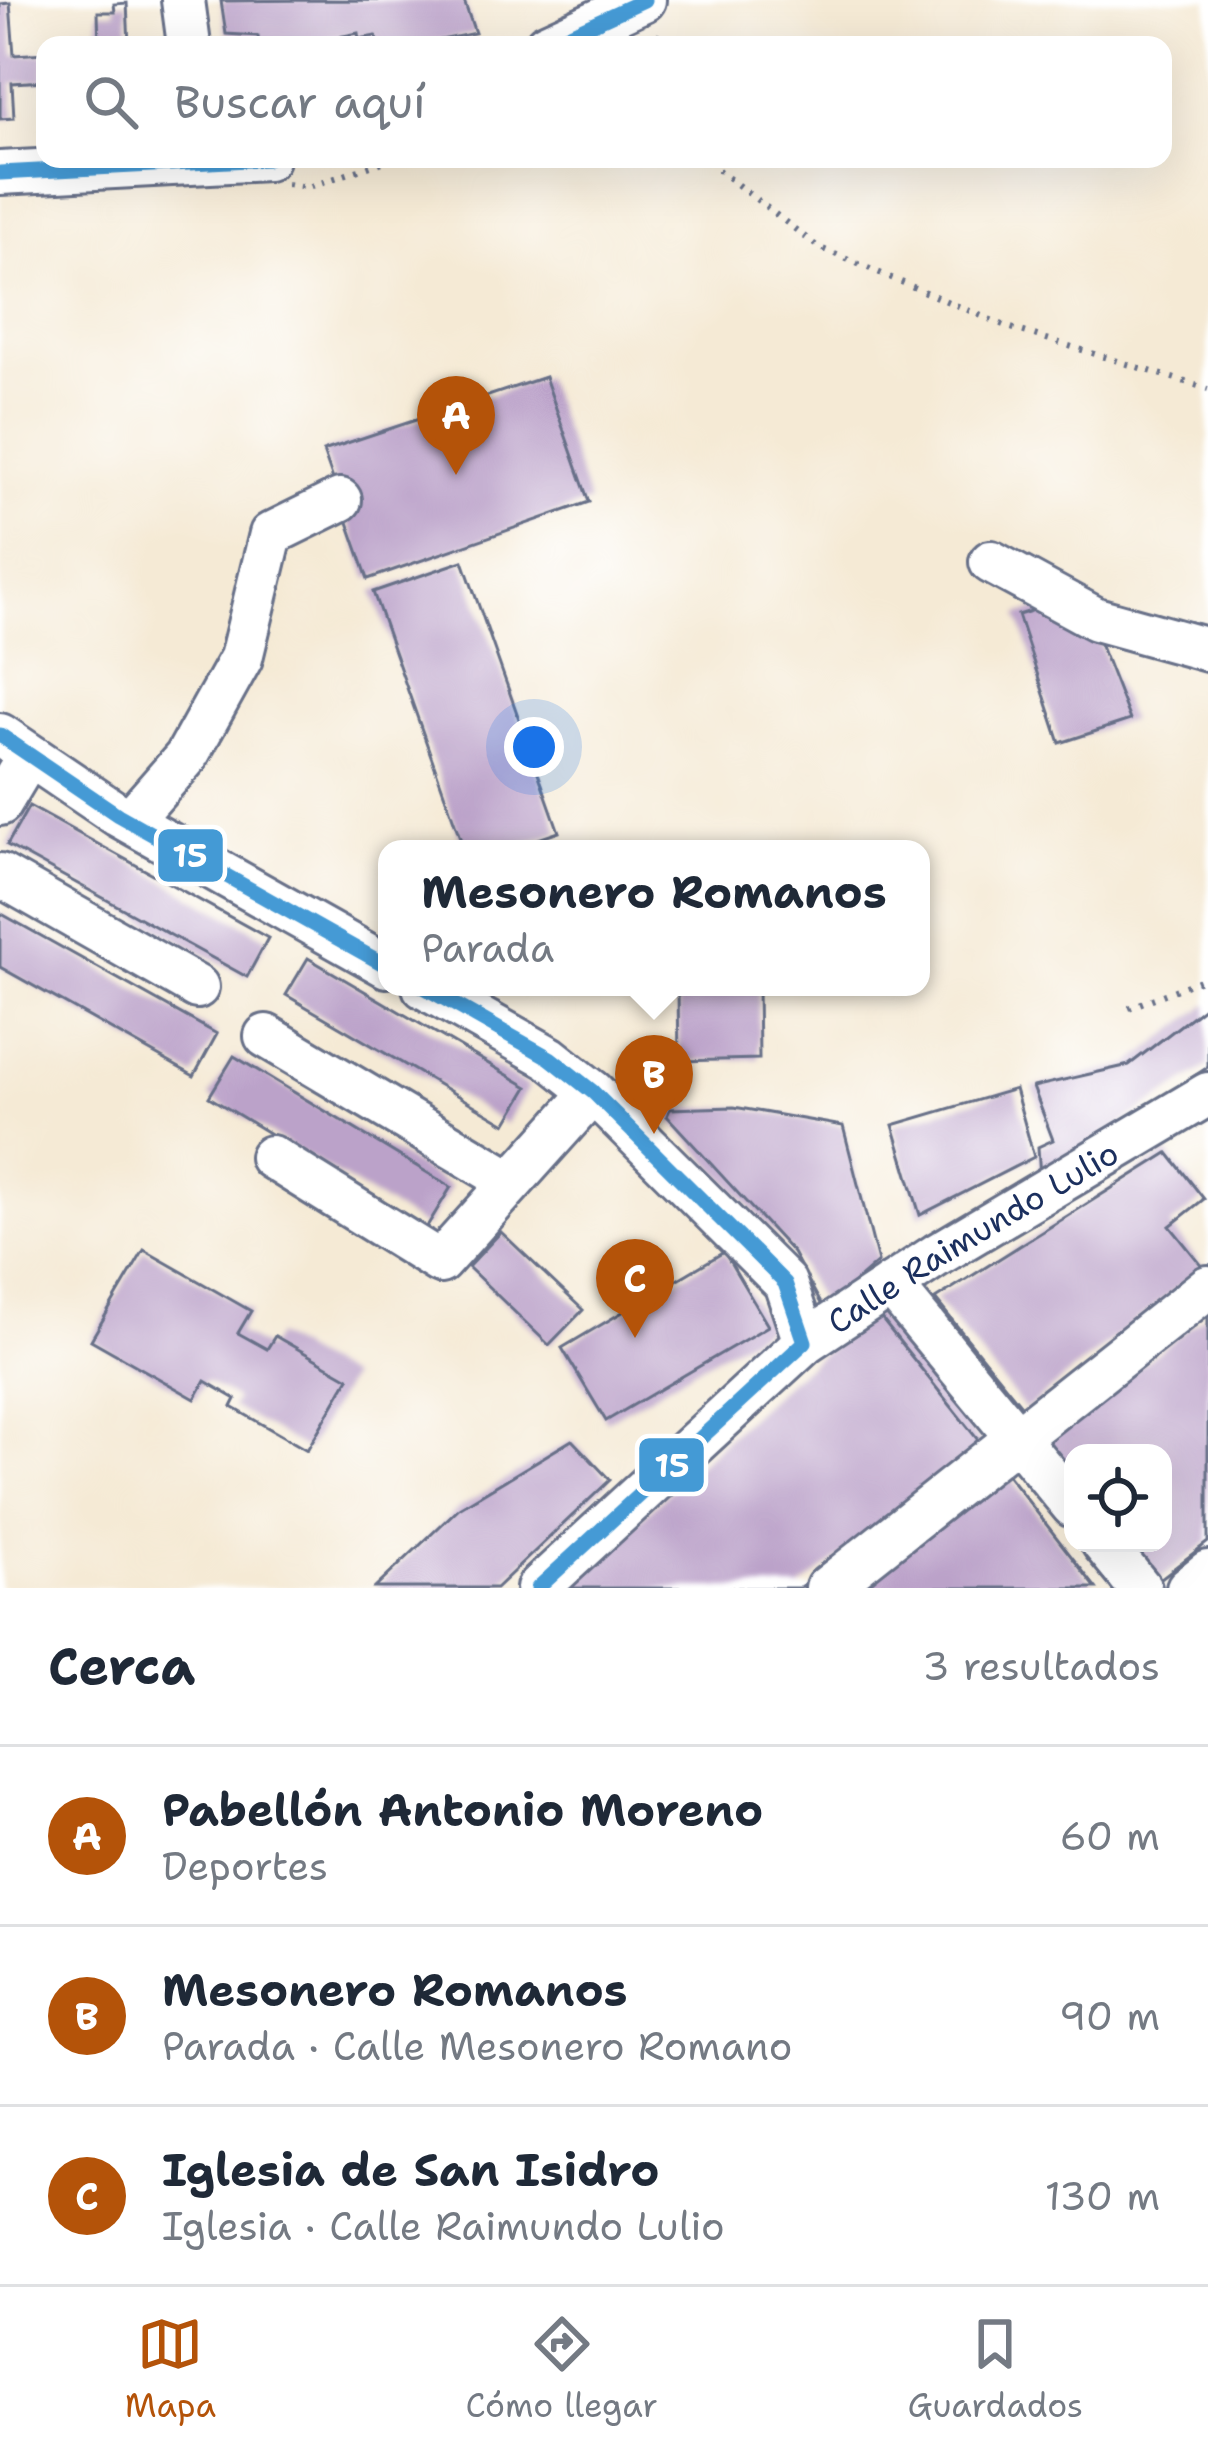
<!DOCTYPE html>
<html lang="es">
<head>
<meta charset="utf-8">
<style>
  body { margin:0; font-family:"Shantell Sans",sans-serif; background:#f6f6f7; color:#1f2937 }
  .controls { position:absolute; right:36px; bottom:36px; display:grid; overflow:hidden; border-radius:24px; box-shadow:0 12px 48px #0002 }
  .controls button { width:108px; height:108px; display:grid; place-items:center; padding:0; border:0; border-bottom:3px solid #e0e1e3; background:#fff; color:#1f2937; font:60px sans-serif }
  .you { position:absolute; left:534px; top:747px; width:42px; height:42px; margin:-30px; border:9px solid #fff; border-radius:50%; background:#1a73e8; box-shadow:0 0 0 18px #1a73e833 }
  .badge { display:grid; place-items:center; width:78px; height:78px; border-radius:50%; background:#b45309; color:#fff; font-size:39px; font-weight:700 }
  .pin { position:absolute; translate:-50% -99px; filter:drop-shadow(0 3px 6px #0008) }
  .pin::after { content:''; position:absolute; top:63px; width:42px; height:36px; background:inherit; clip-path:polygon(0 0,100% 0,50% 100%) }
  .popup { position:absolute; left:378px; top:840px; width:552px; height:156px; box-sizing:border-box; display:grid; place-content:center; border-radius:24px; background:#fff; filter:drop-shadow(0 3px 9px #0005); font-size:39px; white-space:nowrap; color:#747a83 }
  .popup b { font-size:45px; color:#1f2937 }
  .popup::after { content:''; position:absolute; left:50%; top:100%; margin-left:-24px; border:24px solid transparent; border-top-color:#fff }
  .list { margin:0; padding:0; list-style:none }
  h2 { display:flex; justify-content:space-between; align-items:center; height:156px; margin:0; padding:0 48px; font-size:51px }
  h2 small { font-size:39px; font-weight:400; color:#747a83 }
  .list li { display:grid; grid-template-columns:78px 1fr auto; gap:36px; align-items:center; box-sizing:border-box; height:180px; padding:0 48px; border-top:3px solid #e0e1e3 }
  .list b { display:block; font-size:45px; white-space:nowrap }
  .list p { margin:0; font-size:39px; white-space:nowrap; color:#747a83 }
  .list em { font-size:39px; font-style:normal; color:#747a83 }
  .icon { flex:none; width:66px; height:66px; fill:none; stroke:currentColor; stroke-width:2; stroke-linecap:round; stroke-linejoin:round }
  .map { position:relative; flex:none; width:1208px; height:1588px; overflow:hidden }
  .search { position:absolute; background:#fff; box-shadow:0 12px 48px #0002; left:36px; right:36px; top:36px; height:132px; display:flex; align-items:center; gap:30px; box-sizing:border-box; padding:0 42px; border-radius:24px; color:#747a83; font-size:45px }
  .sheet { height:696px; background:#fff }
  nav { display:flex; justify-content:space-around; align-items:center; box-sizing:border-box; height:168px; border-top:3px solid #e0e1e3; background:#fff; font-size:33px; color:#747a83 }
  nav a { display:grid; justify-items:center; gap:6px }
  nav .on { color:#b45309 }
  .map>svg:first-child { display:block }
  .building { fill:#bba2c9 }
  .lines { fill:none; stroke-linecap:round; stroke-linejoin:round }
  .minor-casing { stroke:#677088; stroke-width:48 }
  .path { stroke:#677088; stroke-width:6; stroke-dasharray:3 9; stroke-linecap:butt }
  .minor { stroke:#fff; stroke-width:42 }
  .bus-1-casing { stroke:#fff; stroke-width:24 }
  .bus-1 { stroke:#449ad5; stroke-width:15 }
  .labels { text-anchor:middle; stroke-width:9; stroke-linejoin:round; paint-order:stroke }
  .street-label { font-size:33px; fill:#1b2f5e; stroke:#fff }
  .line-badge { stroke:#fff; stroke-width:4.5 }
  .badge-label { font-size:33px; text-anchor:middle; font-weight:bold; fill:#fff }
</style>
</head>
<body>
<div class="map">
<svg width="1208" height="1588" viewBox="0 0 1208 1588">
  <rect width="100%" height="100%" fill="#fff"/>
  <filter id="ink" filterUnits="userSpaceOnUse"><feTurbulence type="fractalNoise" baseFrequency=".00833" numOctaves="2"/><feDisplacementMap in="SourceGraphic" scale="24" xChannelSelector="R" yChannelSelector="G"/><feConvolveMatrix kernelMatrix="1 2 1 2 8 2 1 2 1" color-interpolation-filters="sRGB"/></filter>
  <filter id="wash" filterUnits="userSpaceOnUse"><feTurbulence type="fractalNoise" baseFrequency=".004" numOctaves="4" result="noise"/><feDisplacementMap in="SourceGraphic" scale="48" xChannelSelector="R" yChannelSelector="G"/><feGaussianBlur stdDeviation="2.7" result="paint"/><feColorMatrix in="noise" values="0 0 0 0 0 0 0 0 0 0 0 0 0 0 0 0 0 1.4 0 .05"/><feComposite in="paint" operator="in"/></filter>
  <g filter="url(#wash)">
    <rect width="100%" height="100%" fill="#f5ead5"/>
    <g id="blocks">
      <!-- building -->
      <path class="building" d="M321,0L464,1L475,33L417,45H378L376,36L359,39L358,33L298,45H259L258,36L226,34L221,1Z
        M10,3L14,55L45,53V81L12,83L14,118L0,119V4Z
        M127,3L129,45H99L98,12H115L114,4Z
        M545,377L589,502L368,579L323,451Z
        M463,561L559,832L509,849H464L373,592Z
        M1051,605L1095,631L1130,720L1060,743L1018,615Z
        M29,806L268,938L247,977L7,845Z
        M0,913L217,1034L194,1076L0,967Z
        M308,958L528,1087L506,1124L286,995Z
        M678,987H758L759,1059L679,1061Z
        M1208,1004V1067L1040,1177L1038,1147L1053,1140L1033,1087L1129,1065Z
        M234,1056L451,1187L426,1228L209,1097Z
        M1015,1089L1034,1157L920,1215L893,1125Z
        M734,1107L843,1126L878,1262L824,1309L793,1253L667,1116L670,1109Z
        M1168,1153L1204,1199L1170,1226L1203,1267L1025,1410L935,1299Z
        M501,1232L583,1310L549,1345L468,1267Z
        M144,1250L251,1311L238,1333L267,1349L275,1336L349,1378L307,1450L232,1407L236,1399L205,1381L195,1399L91,1340Z
        M724,1252L768,1326L606,1421L562,1348Z
        M876,1312L982,1445L800,1588H566L790,1379Z
        M1208,1313V1542L1156,1582L1126,1543H1163V1453H1073V1476L1045,1441Z
        M572,1440L610,1480L496,1588H375L459,1508Z
        M1003,1469L1096,1588H852Z"/>
    </g>
  </g>
  <g filter="url(#ink)">
    <use href="#blocks" fill-opacity="0" stroke="#677088" stroke-width="3"/>
    <g class="lines">
      <!-- minor casing -->
      <g class="minor-casing">
        <g id="minor">
          <path d="M183,0L189,45"/>
          <path d="M546,45L644,0"/>
          <path d="M0,173L267,159"/>
          <path d="M991,562L1096,619L1208,650"/>
          <path d="M0,735L118,815L387,966"/>
          <path d="M0,804L28,757"/>
          <path d="M130,821L186,757L241,658L271,534L340,500"/>
          <path d="M0,875L197,987"/>
          <path d="M424,987L550,1058L593,1092L785,1283L805,1342"/>
          <path d="M266,1036L510,1181"/>
          <path d="M271,1157L440,1262L593,1092"/>
          <path d="M891,1285L1073,1506"/>
          <path d="M1103,1543L1140,1588"/>
          <path id="s1" d="M538,1588L805,1342L937,1255L1208,1094"/>
          <path d="M827,1588L1208,1287"/>
          <path d="M1188,1588L1208,1572"/>
        </g>
      </g>
      <!-- path -->
      <path class="path" d="M656,35L673,45
        M714,159L717,169L818,247L1008,327L1208,389
        M287,184L308,187L392,159
        M1129,1008L1208,977"/>
      <!-- minor -->
      <use href="#minor" class="minor"/>
      <!-- bus-1 casing -->
      <g class="bus-1-casing">
        <path id="bus-1" d="M546,45L644,0
          M0,173L267,159
          M0,735L118,815L387,966
          M424,987L550,1058L593,1092L785,1283L805,1342
          M538,1588L805,1342"/>
      </g>
      <!-- bus-1 -->
      <use href="#bus-1" class="bus-1"/>
    </g>
  </g>
  <g class="labels">
    <!-- street labels -->
    <g class="street-label">
      <text dy="12" stroke="none"><textPath href="#s1" startOffset="561">Calle Raimundo Lulio</textPath></text>
    </g>
  </g>
  <g class="line-badge">
    <rect x="156" y="827" width="69" height="57" rx="12" fill="#449ad5"/>
    <rect x="637" y="1436" width="69" height="58" rx="12" fill="#449ad5"/>
  </g>
  <g class="badge-label">
    <text x="190" y="867">15</text>
    <text x="672" y="1477">15</text>
  </g>
</svg>
<div class="controls">
<button><svg class="icon" aria-label="locate" viewBox="0 0 24 24"><circle cx="12" cy="12" r="6"/><path d="M12 2v4M12 18v4M2 12h4M18 12h4"/></svg></button>
</div>
<div class="you"></div>
<div class="pin badge" style="left:456px;top:475px">A</div>
<div class="pin badge" style="left:654px;top:1134px">B</div>
<div class="popup"><b>Mesonero Romanos</b>Parada</div>
<div class="pin badge" style="left:635px;top:1338px">C</div>
<div class="search"><svg class="icon" aria-label="search" viewBox="0 0 24 24"><circle cx="10" cy="10" r="6"/><path d="M15 15l6 6"/></svg>Buscar aquí</div>
</div>
<section class="sheet">
<h2>Cerca<small>3 resultados</small></h2>
<ul class="list">
<li><span class="badge">A</span><div><b>Pabellón Antonio Moreno</b><p>Deportes</p></div><em>60 m</em></li>
<li><span class="badge">B</span><div><b>Mesonero Romanos</b><p>Parada · Calle Mesonero Romano</p></div><em>90 m</em></li>
<li><span class="badge">C</span><div><b>Iglesia de San Isidro</b><p>Iglesia · Calle Raimundo Lulio</p></div><em>130 m</em></li>
</ul>
</section>
<nav>
<a class="on"><svg class="icon" aria-label="map" viewBox="0 0 24 24"><path d="M3 6l6-2 6 2 6-2v14l-6 2-6-2-6 2zM9 4v14M15 6v14"/></svg>Mapa</a>
<a><svg class="icon" aria-label="directions" viewBox="0 0 24 24"><path d="M12 3l9 9-9 9-9-9zM9 14v-3h6M13 9l2 2-2 2"/></svg>Cómo llegar</a>
<a><svg class="icon" aria-label="saved" viewBox="0 0 24 24"><path d="M7 4h10v16l-5-4-5 4z"/></svg>Guardados</a>
</nav>
</body>
</html>
